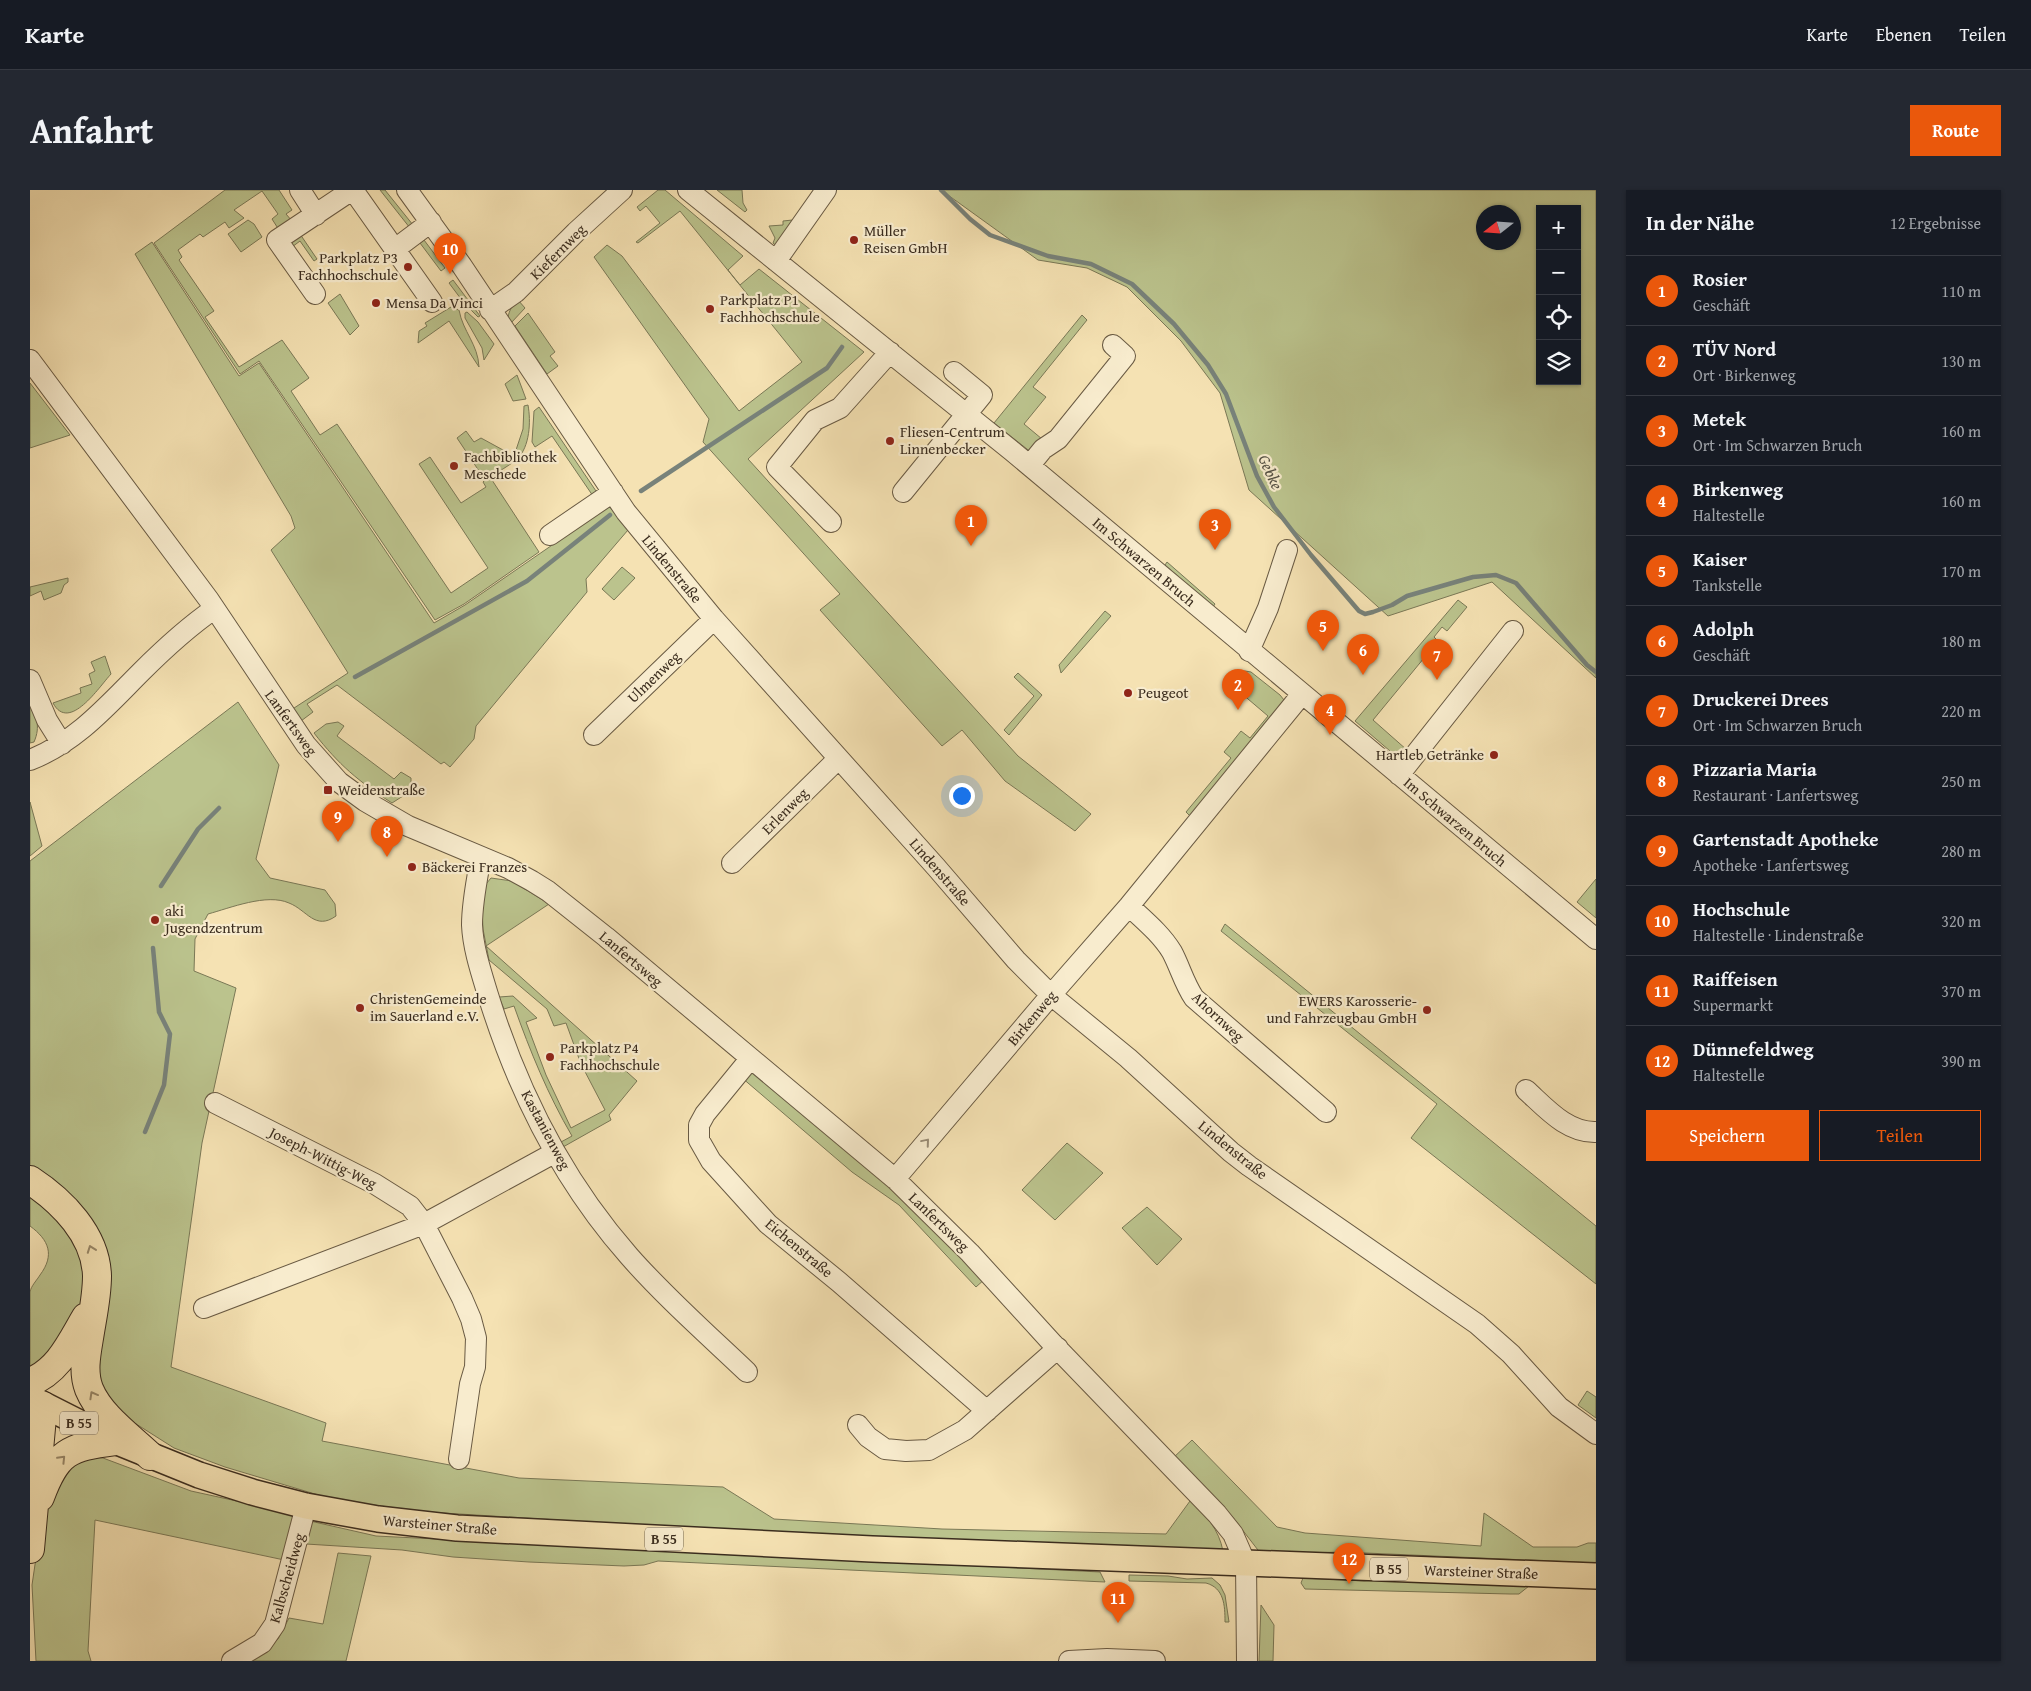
<!DOCTYPE html>
<html lang="de">
<head>
<meta charset="utf-8">
<style>
  body { margin:0; font-family:"Gentium Book Plus",serif; background:#242831; color:#f1f3f6 }
  .controls { position:absolute; right:15px; top:15px; display:grid; overflow:hidden; border-radius:0px; box-shadow:0 1px 4px #0004 }
  .controls button { width:45px; height:45px; display:grid; place-items:center; padding:0; border:0; border-bottom:1px solid #363941; background:#171b24; color:#f1f3f6; font:25px sans-serif }
  .compass { position:absolute; left:1446px; top:15px; width:45px; height:45px; border-radius:50%; background:#171b24; box-shadow:0 1px 4px #0004; rotate:253deg }
  .you { position:absolute; left:931px; top:605px; width:18px; height:18px; margin:-12px; border:4px solid #fff; border-radius:50%; background:#1a73e8; box-shadow:0 0 0 8px #1a73e833 }
  .badge { display:grid; place-items:center; width:32px; height:32px; border-radius:50%; background:#ea580c; color:#fff; font-size:16px; font-weight:700 }
  .pin { position:absolute; translate:-50% -41px; filter:drop-shadow(0 1px 2px #0008) }
  .pin::after { content:''; position:absolute; top:26px; width:18px; height:15px; background:inherit; clip-path:polygon(0 0,100% 0,50% 100%) }
  .list { margin:0; padding:0; list-style:none }
  h2 { display:flex; justify-content:space-between; align-items:center; height:65px; margin:0; padding:0 20px; font-size:21px }
  h2 small { font-size:16px; font-weight:400; color:#9ea1a6 }
  .list li { display:grid; grid-template-columns:32px 1fr auto; gap:15px; align-items:center; box-sizing:border-box; height:70px; padding:0 20px; border-top:1px solid #363941 }
  .list b { display:block; font-size:19px; white-space:nowrap }
  .list p { margin:0; font-size:16px; white-space:nowrap; color:#9ea1a6 }
  .list em { font-size:16px; font-style:normal; color:#9ea1a6 }
  .actions { display:flex; gap:10px; padding:15px 20px }
  .actions a { flex:1; padding:11px 0; border:1px solid #ea580c; border-radius:0px; text-align:center; font-size:18px; color:#ea580c }
  .actions .main { background:#ea580c; color:#fff }
  .icon { flex:none; width:28px; height:28px; fill:none; stroke:currentColor; stroke-width:2; stroke-linecap:round; stroke-linejoin:round }
  .map { position:relative; flex:none; width:1566px; height:1471px; overflow:hidden; border-radius:0px }
  header { display:flex; align-items:center; gap:30px; box-sizing:border-box; height:70px; padding:0 25px; background:#171b24; border-bottom:1px solid #363941 }
  header strong { font-size:24px }
  nav { display:flex; gap:28px; margin-inline-start:auto; font-size:18px }
  .intro { display:flex; align-items:center; justify-content:space-between; box-sizing:border-box; height:120px; padding:0 30px }
  h1 { margin:0; font-size:35px }
  .button { padding:12px 22px; border-radius:0px; background:#ea580c; color:#fff; font-size:18px; font-weight:700 }
  main { display:flex; gap:30px; padding:0 30px }
  aside { flex:1; background:#171b24; border-radius:0px; box-shadow:0 1px 4px #0004 }
  .map>svg:first-child { display:block }
  .green { fill:#bbc38d; stroke:#7a7856; fill-rule:evenodd }
  .lines { fill:none; stroke-linecap:round; stroke-linejoin:round }
  .stream { stroke:#78827a; stroke-width:4.5 }
  .minor-casing { stroke:#695a43; stroke-width:22 }
  .major-casing { stroke:#3a2c1e; stroke-width:28 }
  .highway-casing { stroke:#3a2c1e; stroke-width:30 }
  .minor { stroke:#f8ecce; stroke-width:20 }
  .major { stroke:#f5e2b3; stroke-width:25 }
  .highway { stroke:#f5e2b3; stroke-width:28 }
  .oneway { stroke:#998c76 }
  .oneway2 { stroke:#988768 }
  .poi-dot { fill:#8f2418; stroke:#f8ecce; stroke-width:2 }
  .labels { text-anchor:middle; stroke-width:4.5; stroke-linejoin:round; paint-order:stroke }
  .shield { fill:#f8ecce; stroke:#736653; stroke-width:1 }
  .shield-label { font-size:14px; font-weight:bold; fill:#3a2c1e }
  .poi-label { font-size:15px; fill:#3a2c1e; stroke:#f8ecce; text-anchor:start }
  .street-label { font-size:15px; fill:#3a2c1e; stroke:#f8ecce }
  .water-label { font-size:16px; font-style:italic; fill:#545044; stroke:#f8ecce }
</style>
</head>
<body>
<header>
<strong>Karte</strong>
<nav><a>Karte</a><a>Ebenen</a><a>Teilen</a></nav>
</header>
<div class="intro"><h1>Anfahrt</h1><a class="button">Route</a></div>
<main>
<div class="map">
<svg width="1566" height="1471" viewBox="0 0 1566 1471">
  <rect width="100%" height="100%" fill="#f5e2b3"/>
  <filter id="stains"><feTurbulence type="fractalNoise" baseFrequency=".004" numOctaves="4"/><feColorMatrix values="0 0 0 0 .2 0 0 0 0 .09 0 0 0 0 .02 0 0 0 .5 -.17"/></filter>
  <radialGradient id="worn" r=".72"><stop offset=".6" stop-color="#630" stop-opacity="0"/><stop offset="1" stop-color="#630" stop-opacity=".3"/></radialGradient>
  <!-- green -->
  <path class="green" d="M195,0H249L262,20L256,24L262,31L249,40L242,29L248,24L232,1L204,20L214,28L199,38L195,32L173,47L170,44L148,60L152,67L149,70L184,121L175,127L209,177L252,150L279,188L261,201L290,245L307,234L421,403L458,378L389,274L400,267L431,313L456,297L453,292L455,290L427,248L436,241L444,252L451,248L484,266L493,239L494,216L498,215C501,231 500,257 487,269C479,276 469,281 460,287L509,362L434,414L405,430L229,171L210,184L124,53Z
    M350,0H355L383,35L380,38Z
    M628,0H635L713,66L698,80L710,95L729,79L834,162L718,269L988,566L1061,624L1045,641L975,591L932,540L912,556L790,420L810,404L673,252L679,229L564,67L577,55L592,66L709,221L772,172L650,21L608,53L606,52L630,33L616,16L610,21L607,17Z
    M687,0H712L713,13L717,20L715,22Z
    M911,0H1566V488L1462,392L1358,426L1219,300L1190,203L1151,151L1097,97L1057,78L1008,70ZM1510,19H1547V191H1510ZM1454,22H1484V52H1454Z
    M772,29L750,59L743,53L745,48L739,36L753,35V31Z
    M218,30L224,34L232,47L211,62L198,44Z
    M270,44L287,69L284,71L270,51L262,57L258,52Z
    M394,50L415,78L411,81L390,53Z
    M122,52L209,186L229,173L404,433L435,415L579,316L598,340L556,389L557,402L446,536L444,549L420,577L414,572L411,574L307,495L277,514L283,522L271,531L261,520L318,483L241,360L265,338L261,326L105,64Z
    M423,90L450,126L448,127L434,113L419,93Z
    M310,104L329,136L320,145L298,113Z
    M488,110L495,118L481,133L478,128C479,119 483,116 488,110Z
    M421,117L429,120C433,142 448,154 449,177L419,131L388,153L389,141L397,136L395,133Z
    M437,122L448,132L464,154L454,170L452,158L435,128V123Z
    M498,123L525,162L520,166L528,176L517,184L485,136Z
    M1052,125L1057,130L1003,197L1016,207L994,234L1012,249L1002,263L964,233Z
    M487,185L496,209L483,211L475,194Z
    M0,193L40,245L0,258Z
    M509,217L566,301L563,306L522,246L505,257L502,252L504,221Z
    M1137,372L1185,414L1183,417L1135,375Z
    M592,377L605,388L584,410L572,399Z
    M38,388V392L34,395L31,403L14,410L11,401L0,406V397Z
    M1428,410L1437,417L1417,441L1412,437L1404,447L1408,451L1343,530L1377,560L1371,567H1367L1325,531Z
    M1075,421L1081,426L1031,483L1029,475Z
    M75,466L81,484C69,497 39,543 23,513L51,503L50,498L62,494L59,484L65,481L61,472Z
    M1215,481L1221,482L1250,505L1254,510L1161,627L1156,622L1201,568L1194,562L1211,541L1220,548L1238,526L1198,492L1203,485Z
    M988,483L1012,505L979,545L974,540L1004,506L984,487Z
    M0,511C6,526 11,536 4,552L0,553Z
    M208,512L249,575L226,669L240,688L295,700L305,714L306,726C285,741 277,720 259,713C237,703 200,718 178,724L165,749L164,781L206,798L172,953L141,1177L296,1233L292,1251L489,1288L693,1297L744,1329L912,1339L1136,1344L1160,1311C1176,1324 1189,1340 1193,1361L1039,1356L593,1334L397,1322L305,1310L195,1277L144,1258L92,1225L66,1192L74,1092L0,980V671Z
    M308,532L314,536L307,546L364,589L371,582L381,588V596L373,606L362,613C328,591 309,575 284,543L296,534Z
    M0,612L12,656L0,666Z
    M461,688L482,691L519,714L456,756L607,891L579,925L581,930L533,957L531,952L542,946C518,905 500,861 484,816L474,819L469,807L483,806L507,828L496,832L516,885L541,938L575,920L551,874L536,833L524,836L517,819L459,770L453,739L451,700Z
    M1566,689V728L1547,712Z
    M1195,734L1566,1036V1094L1381,948L1407,914L1191,741Z
    M722,875L865,995L956,1088L946,1097L869,1015L822,982L711,887Z
    M1037,953L1073,983L1025,1030L992,1000Z
    M0,997L51,1053L56,1106L31,1156L0,1180C0,1155 0,1127 0,1102C1,1096 7,1090 10,1085C25,1065 19,1050 0,1036Z
    M1117,1017L1152,1049L1127,1075L1092,1038Z
    M1557,1201L1566,1207V1228L1548,1215Z
    M1162,1250L1247,1337L1275,1343L1451,1356L1454,1323L1503,1357H1547L1558,1353H1566V1373L1313,1362L1231,1364L1201,1325L1142,1269Z
    M55,1267L73,1268L161,1301L266,1324L259,1371L65,1330L58,1461L61,1471H6L2,1395L12,1327L30,1284Z
    M280,1331L346,1346L1070,1382L1075,1392L628,1371L614,1375L594,1376L499,1372L423,1367L372,1360L276,1354Z
    M308,1363L341,1366L316,1471H220L248,1449L259,1428L293,1434Z
    M1099,1385L1138,1386L1157,1389L1182,1388L1190,1395L1195,1405L1199,1432H1195C1195,1415 1194,1398 1176,1393L1099,1391Z
    M1273,1388L1334,1391L1359,1388L1499,1396L1489,1404H1480L1275,1399L1271,1393Z
    M1231,1415L1244,1435L1243,1471H1229Z"/>
  <g class="lines">
    <!-- stream -->
    <path class="stream" d="M911,0L940,29L960,45L1018,66L1061,74L1102,94L1144,134L1178,175L1196,204L1227,286L1244,317L1281,365L1329,421L1335,424L1343,422L1362,415L1377,406L1443,387L1466,385L1486,393L1557,475L1566,482
      M611,301L797,178L812,157
      M325,487L497,391L580,325
      M131,696L168,639L189,618
      M115,942L134,895L140,844L129,822L123,758"/>
    <!-- minor casing -->
    <g class="minor-casing">
      <path id="minor" d="M270,0L286,25
        M323,0L402,112
        M377,0L432,76L596,322L684,429L906,677L986,770L1021,805L1098,868L1201,962L1219,976L1447,1134L1481,1164L1529,1217L1566,1244
        M658,0L982,261L1566,749
        M365,59L401,32
        M746,71L796,0
        M285,104L247,50L322,0
        M460,120L486,102L546,42L592,0
        M0,170L179,410L276,555L309,592L335,611L378,636L478,678L502,691L518,701L576,747L865,989L940,1063L1023,1154L1187,1324L1203,1344L1216,1374L1217,1471
        M1000,275L1013,259L1028,249L1095,166L1083,155
        M873,302L952,205L924,182
        M801,332L747,277L785,230L810,218L860,162
        M520,345L583,302
        M1219,461L1238,418L1257,360
        M0,490L17,530L32,554
        M564,545L684,429
        M0,570C46,552 77,516 111,482C134,459 158,437 184,419
        M1369,585L1483,441
        M451,667C447,689 442,712 442,735C443,758 451,782 458,805C487,899 533,991 599,1066C635,1107 677,1144 717,1182
        M702,673L808,569
        M1099,716C1115,731 1131,744 1142,762C1150,777 1154,793 1164,808L1296,922
        M720,869L675,924L669,935V950L681,971L738,1034L809,1092L957,1221
        M1496,900C1516,918 1537,943 1566,942
        M185,913L345,994L380,1016L394,1034L432,1108L441,1129L446,1148L445,1177L440,1194L429,1269
        M865,989L1021,805L1099,716L1272,504
        M174,1118L394,1034L524,963
        M828,1235L838,1247L855,1259L876,1261L899,1260L935,1240L1028,1158
        M202,1471L232,1453L245,1434L276,1316
        M1039,1471L1077,1469L1125,1471"/>
    </g>
    <!-- major casing -->
    <g class="major-casing">
      <path id="major" d="M0,1208L85,1251L169,1285L222,1302L276,1316L348,1329L427,1338L842,1359L1566,1386"/>
    </g>
    <!-- highway casing -->
    <g class="highway-casing">
      <path id="highway" d="M0,990C32,1011 66,1045 67,1086C67,1105 63,1124 60,1142C57,1161 52,1181 59,1199C70,1226 99,1246 120,1266
        M0,1192C29,1181 41,1152 56,1127
        M10,1307C27,1262 38,1257 85,1251
        M0,1359L13,1216"/>
    </g>
    <!-- minor -->
    <use href="#minor" class="minor"/>
    <!-- major -->
    <use href="#major" class="major"/>
    <!-- highway -->
    <use href="#highway" class="highway"/>
  </g>
  <!-- one-way arrows -->
  <defs><path id="oneway-chevron" d="M-2-3.5L2.5 0L-2 3.5" fill="none" stroke-width="1.6" stroke-linecap="round" stroke-linejoin="round" transform="scale(1.25)"/></defs>
  <use class="oneway" href="#oneway-chevron" transform="translate(896 952) rotate(-50)"/>
  <g class="oneway2">
    <use href="#oneway-chevron" transform="translate(61 1059) rotate(-110)"/>
    <use href="#oneway-chevron" transform="translate(63 1205) rotate(-119)"/>
    <use href="#oneway-chevron" transform="translate(32 1269) rotate(-46)"/>
  </g>
  <!-- markers -->
  <g class="poi-dot">
    <circle cx="824" cy="50" r="5"/>
    <circle cx="378" cy="77" r="5"/>
    <circle cx="346" cy="113" r="5"/>
    <circle cx="680" cy="119" r="5"/>
    <circle cx="860" cy="251" r="5"/>
    <circle cx="424" cy="276" r="5"/>
    <circle cx="1098" cy="503" r="5"/>
    <circle cx="1464" cy="565" r="5"/>
    <rect x="293" y="595" width="10" height="10" rx="2.5"/>
    <circle cx="382" cy="677" r="5"/>
    <circle cx="125" cy="730" r="5"/>
    <circle cx="330" cy="818" r="5"/>
    <circle cx="1397" cy="820" r="5"/>
    <circle cx="520" cy="867" r="5"/>
  </g>
  <g class="labels">
    <!-- shield labels -->
    <g class="shield">
      <rect x="30" y="1221.5" width="38" height="23" rx="4"/>
      <rect x="615" y="1337.5" width="38" height="23" rx="4"/>
      <rect x="1340" y="1367.5" width="38" height="23" rx="4"/>
    </g>
    <g class="shield-label">
      <text x="49" y="1238">B 55</text>
      <text x="634" y="1354">B 55</text>
      <text x="1359" y="1384">B 55</text>
    </g>
    <!-- poi labels -->
    <g class="poi-label">
      <text x="834" y="46">Müller<tspan x="834" dy="17">Reisen GmbH</tspan></text>
      <text x="368" y="73" text-anchor="end">Parkplatz P3<tspan x="368" dy="17">Fachhochschule</tspan></text>
      <text x="690" y="115">Parkplatz P1<tspan x="690" dy="17">Fachhochschule</tspan></text>
      <text x="356" y="118">Mensa Da Vinci</text>
      <text x="870" y="247">Fliesen-Centrum<tspan x="870" dy="17">Linnenbecker</tspan></text>
      <text x="434" y="272">Fachbibliothek<tspan x="434" dy="17">Meschede</tspan></text>
      <text x="1108" y="508">Peugeot</text>
      <text x="1454" y="570" text-anchor="end">Hartleb Getränke</text>
      <text x="308" y="605">Weidenstraße</text>
      <text x="392" y="682">Bäckerei Franzes</text>
      <text x="135" y="726">aki<tspan x="135" dy="17">Jugendzentrum</tspan></text>
      <text x="340" y="814">ChristenGemeinde<tspan x="340" dy="17">im Sauerland e.V.</tspan></text>
      <text x="1387" y="816" text-anchor="end">EWERS Karosserie-<tspan x="1387" dy="17">und Fahrzeugbau GmbH</tspan></text>
      <text x="530" y="863">Parkplatz P4<tspan x="530" dy="17">Fachhochschule</tspan></text>
    </g>
    <!-- street labels -->
    <g class="street-label">
      <text transform="translate(528 62) rotate(-45)" y="5">Kiefernweg</text>
      <text transform="translate(1114 372) rotate(40)" y="5">Im Schwarzen Bruch</text>
      <text transform="translate(642 379) rotate(50)" y="5">Lindenstraße</text>
      <text transform="translate(624 487) rotate(-44)" y="5">Ulmenweg</text>
      <text transform="translate(261 533) rotate(54)" y="5">Lanfertsweg</text>
      <text transform="translate(755 621) rotate(-45)" y="5">Erlenweg</text>
      <text transform="translate(1425 632) rotate(40)" y="5">Im Schwarzen Bruch</text>
      <text transform="translate(910 682) rotate(49)" y="5">Lindenstraße</text>
      <text transform="translate(601 769) rotate(40)" y="5">Lanfertsweg</text>
      <text transform="translate(1188 827) rotate(43)" y="5">Ahornweg</text>
      <text transform="translate(1002 828) rotate(-50)" y="5">Birkenweg</text>
      <text transform="translate(516 940) rotate(62)" y="5">Kastanienweg</text>
      <text transform="translate(1203 960) rotate(39)" y="5">Lindenstraße</text>
      <text transform="translate(293 968) rotate(27)" y="5">Joseph-Wittig-Weg</text>
      <text transform="translate(909 1032) rotate(44)" y="5">Lanfertsweg</text>
      <text transform="translate(769 1058) rotate(40)" y="5">Eichenstraße</text>
      <text transform="translate(410 1335) rotate(5)" y="5">Warsteiner Straße</text>
      <text transform="translate(1451 1382) rotate(2)" y="5">Warsteiner Straße</text>
      <text transform="translate(257 1388) rotate(-74)" y="5">Kalbscheidweg</text>
    </g>
    <!-- water labels -->
    <g class="water-label">
      <text transform="translate(1241 282) rotate(65)" y="6">Gebke</text>
    </g>
  </g>
  <rect width="100%" height="100%" filter="url(#stains)"/>
  <rect width="100%" height="100%" fill="url(#worn)"/>
</svg>
<div class="controls">
<button>+</button>
<button>−</button>
<button><svg class="icon" aria-label="locate" viewBox="0 0 24 24"><circle cx="12" cy="12" r="6"/><path d="M12 2v4M12 18v4M2 12h4M18 12h4"/></svg></button>
<button><svg class="icon" aria-label="layers" viewBox="0 0 24 24"><path d="M12 4l9 5-9 5-9-5zM3 14l9 5 9-5"/></svg></button>
</div>
<svg class="compass" viewBox="-18 -18 36 36"><path d="M0-13l5 13h-10z" fill="#e53935"/><path d="M0 13l5-13h-10z" fill="#9ea1a6"/></svg>
<div class="you"></div>
<div class="pin badge" style="left:941px;top:356px">1</div>
<div class="pin badge" style="left:1208px;top:520px">2</div>
<div class="pin badge" style="left:1185px;top:360px">3</div>
<div class="pin badge" style="left:1300px;top:545px">4</div>
<div class="pin badge" style="left:1293px;top:461px">5</div>
<div class="pin badge" style="left:1333px;top:485px">6</div>
<div class="pin badge" style="left:1407px;top:490px">7</div>
<div class="pin badge" style="left:357px;top:667px">8</div>
<div class="pin badge" style="left:308px;top:652px">9</div>
<div class="pin badge" style="left:420px;top:84px">10</div>
<div class="pin badge" style="left:1088px;top:1433px">11</div>
<div class="pin badge" style="left:1319px;top:1394px">12</div>
</div>
<aside>
<h2>In der Nähe<small>12 Ergebnisse</small></h2>
<ul class="list">
<li><span class="badge">1</span><div><b>Rosier</b><p>Geschäft</p></div><em>110 m</em></li>
<li><span class="badge">2</span><div><b>TÜV Nord</b><p>Ort · Birkenweg</p></div><em>130 m</em></li>
<li><span class="badge">3</span><div><b>Metek</b><p>Ort · Im Schwarzen Bruch</p></div><em>160 m</em></li>
<li><span class="badge">4</span><div><b>Birkenweg</b><p>Haltestelle</p></div><em>160 m</em></li>
<li><span class="badge">5</span><div><b>Kaiser</b><p>Tankstelle</p></div><em>170 m</em></li>
<li><span class="badge">6</span><div><b>Adolph</b><p>Geschäft</p></div><em>180 m</em></li>
<li><span class="badge">7</span><div><b>Druckerei Drees</b><p>Ort · Im Schwarzen Bruch</p></div><em>220 m</em></li>
<li><span class="badge">8</span><div><b>Pizzaria Maria</b><p>Restaurant · Lanfertsweg</p></div><em>250 m</em></li>
<li><span class="badge">9</span><div><b>Gartenstadt Apotheke</b><p>Apotheke · Lanfertsweg</p></div><em>280 m</em></li>
<li><span class="badge">10</span><div><b>Hochschule</b><p>Haltestelle · Lindenstraße</p></div><em>320 m</em></li>
<li><span class="badge">11</span><div><b>Raiffeisen</b><p>Supermarkt</p></div><em>370 m</em></li>
<li><span class="badge">12</span><div><b>Dünnefeldweg</b><p>Haltestelle</p></div><em>390 m</em></li>
</ul>
<div class="actions"><a class="main">Speichern</a><a>Teilen</a></div>
</aside>
</main>
</body>
</html>
